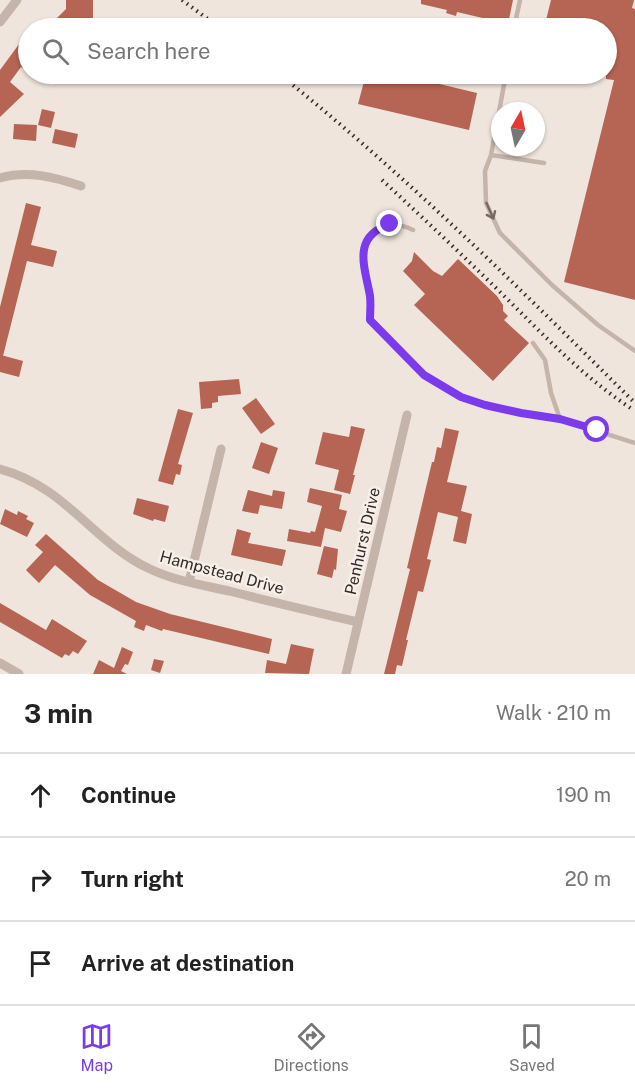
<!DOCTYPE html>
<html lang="en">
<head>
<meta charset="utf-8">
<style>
  body { margin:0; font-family:"Public Sans",sans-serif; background:#f2f2f2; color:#222 }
  .compass { position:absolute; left:491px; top:102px; width:54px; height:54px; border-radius:50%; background:#fff; box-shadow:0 2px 4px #0004; rotate:9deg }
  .stop { position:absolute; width:18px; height:18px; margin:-14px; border:4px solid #7c3aed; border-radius:50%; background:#fff }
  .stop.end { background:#7c3aed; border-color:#fff; box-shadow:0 2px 6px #0008 }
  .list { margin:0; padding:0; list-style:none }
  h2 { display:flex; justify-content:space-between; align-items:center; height:78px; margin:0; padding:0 24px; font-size:26px }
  h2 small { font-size:20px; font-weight:400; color:#767676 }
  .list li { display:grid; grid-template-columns:39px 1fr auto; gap:18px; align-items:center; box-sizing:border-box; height:84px; padding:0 24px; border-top:2px solid #e0e0e0 }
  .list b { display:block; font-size:22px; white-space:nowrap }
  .list em { font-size:20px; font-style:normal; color:#767676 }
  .icon { flex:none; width:33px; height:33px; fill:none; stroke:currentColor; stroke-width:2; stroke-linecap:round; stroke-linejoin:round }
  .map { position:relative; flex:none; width:635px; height:674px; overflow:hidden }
  .search { position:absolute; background:#fff; box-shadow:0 2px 4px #0004; left:18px; right:18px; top:18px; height:66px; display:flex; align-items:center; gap:15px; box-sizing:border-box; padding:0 21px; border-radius:33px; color:#767676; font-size:22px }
  .sheet { height:330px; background:#fff }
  nav { display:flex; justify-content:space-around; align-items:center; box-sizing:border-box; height:84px; border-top:2px solid #e0e0e0; background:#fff; font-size:16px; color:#767676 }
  nav a { display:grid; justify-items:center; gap:3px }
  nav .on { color:#7c3aed }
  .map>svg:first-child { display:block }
  .building { fill:#b66453 }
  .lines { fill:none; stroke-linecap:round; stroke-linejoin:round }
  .service { stroke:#c5b4aa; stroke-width:4.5 }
  .minor { stroke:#c5b4aa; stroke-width:9 }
  .rail { stroke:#332b28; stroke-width:4; stroke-dasharray:1.5 4.5; stroke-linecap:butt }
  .oneway { stroke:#756962 }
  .route { stroke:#7c3aed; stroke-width:8 }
  .labels { text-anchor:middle; stroke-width:5; stroke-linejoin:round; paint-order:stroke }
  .street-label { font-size:16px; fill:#332b28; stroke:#f7efe8 }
</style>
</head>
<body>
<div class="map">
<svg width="635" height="674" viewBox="0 0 635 674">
  <rect width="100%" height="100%" fill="#efe5dc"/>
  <!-- building -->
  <path class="building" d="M66,0H93V21H76L68,28H47L66,9Z
    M421,0H513L508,24L457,12L456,16L446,13L447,10L421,4Z
    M551,0H634L632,8L635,9V300L564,282L614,80L606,79V28H544Z
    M28,32V72L21,67L10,82L24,94L0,117V70Z
    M366,74H393L416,79L418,74H429L427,81L477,93L469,130L358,104Z
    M42,109L55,112L51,128L38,125Z
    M14,124L37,125L36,141L13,139Z
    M55,129L78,134L75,148L52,143Z
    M26,203L41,207L31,245L57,251L53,267L27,261L3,356L1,355L23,361L19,377L0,372V307Z
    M414,252L433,271L442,276L458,259L497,296L503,305V311L508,316L504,320L529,343L493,381L414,305L425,294L403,271L412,261Z
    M239,379L241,394L218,396V402L212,403V408L201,409L199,382Z
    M256,398L275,424L261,434L242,408Z
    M178,409L193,413L178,464L182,465L180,475L176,474L173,485L158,481Z
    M351,426L365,429L353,475H355L350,494L334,490L339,470L315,464L323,432L349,437Z
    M445,428L459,431L447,482L467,486L461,511L472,514L466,544L453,541L458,517L438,512L427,559L431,560L423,592L418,591L406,640H408L402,666L397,665L395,674H384L410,569L407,568L432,462H434L437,447L441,448Z
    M261,442L278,448L269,474L252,468Z
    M310,488L342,495L339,509L347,511L341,532L325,528L321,547L287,541L289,529L310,533L311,531L315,532L322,506L307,502Z
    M248,490L272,496L273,490L285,492L282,509L260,505L258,514L242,511Z
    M137,498L169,506L165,522L154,519L153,521L133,514Z
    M5,509L17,515L18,511L28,516L26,519L34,523L27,537L0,524Z
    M237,529L251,533L248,543L286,550L282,566L231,555Z
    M46,534L98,580L136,602L170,614L272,639L269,654L163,629L162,631L146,625L144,631L134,627L136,621L90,595L55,565L39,583L26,570L43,552L35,545Z
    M324,546L338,549L336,570L334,569L332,578L317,574Z
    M0,603L46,630L52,619L87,641L78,654L73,651L69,656L65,654L62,658L0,622Z
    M291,644L314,649L309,674L265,673L267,660L286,664Z
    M122,647L133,652L128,665L125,664L121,671L127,674H93L99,660L114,668Z
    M154,659L164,661L160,673L151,670Z"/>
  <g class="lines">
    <!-- service -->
    <path class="service" d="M514,28L520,0
      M506,74L491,155L485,171L486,203L500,233L552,285L598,325L635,351
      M491,155L544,163
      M413,230C385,216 363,232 363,263C362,274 368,285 369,296C371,304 370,312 370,320L424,375L461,397L521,413L560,419L635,443
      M533,343L545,360L551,393L560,419"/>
    <!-- minor -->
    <path class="minor" d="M0,22L17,0
      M0,178C28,170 54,177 81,186
      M0,469C67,487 92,542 150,569C175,581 203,585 229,591C272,602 315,612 358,622
      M189,582L221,449
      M0,663L19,674
      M346,674L407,415"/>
    <!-- rail -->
    <path class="rail" d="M182,0L220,28
      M279,74C406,175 520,289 635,403
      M382,180C420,215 458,251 495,287C541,332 579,374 632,409"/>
  </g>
  <!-- one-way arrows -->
  <defs><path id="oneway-shaft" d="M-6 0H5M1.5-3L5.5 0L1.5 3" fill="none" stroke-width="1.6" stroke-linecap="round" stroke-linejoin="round" transform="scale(1.5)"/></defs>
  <use class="oneway" href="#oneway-shaft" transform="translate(490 211) rotate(66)"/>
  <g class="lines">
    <!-- route -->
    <path class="route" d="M390,224C351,237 365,267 370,296C371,304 370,312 370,320L424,375L461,397L485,405L521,413L560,419L597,430"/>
  </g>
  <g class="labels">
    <!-- street labels -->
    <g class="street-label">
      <text transform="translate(362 541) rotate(-77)" y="6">Penhurst Drive</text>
      <text transform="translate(222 572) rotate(15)" y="6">Hampstead Drive</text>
    </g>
  </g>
</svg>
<svg class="compass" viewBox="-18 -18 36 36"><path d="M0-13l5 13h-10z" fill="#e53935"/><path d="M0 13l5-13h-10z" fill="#767676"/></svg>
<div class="stop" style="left:597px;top:430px"></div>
<div class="stop end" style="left:390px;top:224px"></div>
<div class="search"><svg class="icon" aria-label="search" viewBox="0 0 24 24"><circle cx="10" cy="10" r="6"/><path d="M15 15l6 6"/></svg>Search here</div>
</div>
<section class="sheet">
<h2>3 min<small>Walk · 210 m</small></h2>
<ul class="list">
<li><svg class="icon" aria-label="ahead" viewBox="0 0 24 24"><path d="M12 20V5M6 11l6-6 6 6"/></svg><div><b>Continue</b></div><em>190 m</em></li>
<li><svg class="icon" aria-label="right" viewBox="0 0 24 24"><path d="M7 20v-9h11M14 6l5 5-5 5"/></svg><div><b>Turn right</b></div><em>20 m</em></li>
<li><svg class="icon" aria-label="arrive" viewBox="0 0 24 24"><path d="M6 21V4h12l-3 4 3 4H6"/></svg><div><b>Arrive at destination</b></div></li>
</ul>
</section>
<nav>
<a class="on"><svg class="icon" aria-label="map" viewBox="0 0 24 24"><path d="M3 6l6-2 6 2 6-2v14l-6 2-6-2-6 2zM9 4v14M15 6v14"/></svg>Map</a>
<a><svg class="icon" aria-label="directions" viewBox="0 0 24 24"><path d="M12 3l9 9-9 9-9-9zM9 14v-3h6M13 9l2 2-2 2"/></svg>Directions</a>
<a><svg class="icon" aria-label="saved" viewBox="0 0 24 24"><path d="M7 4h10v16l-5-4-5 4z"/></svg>Saved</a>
</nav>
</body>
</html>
